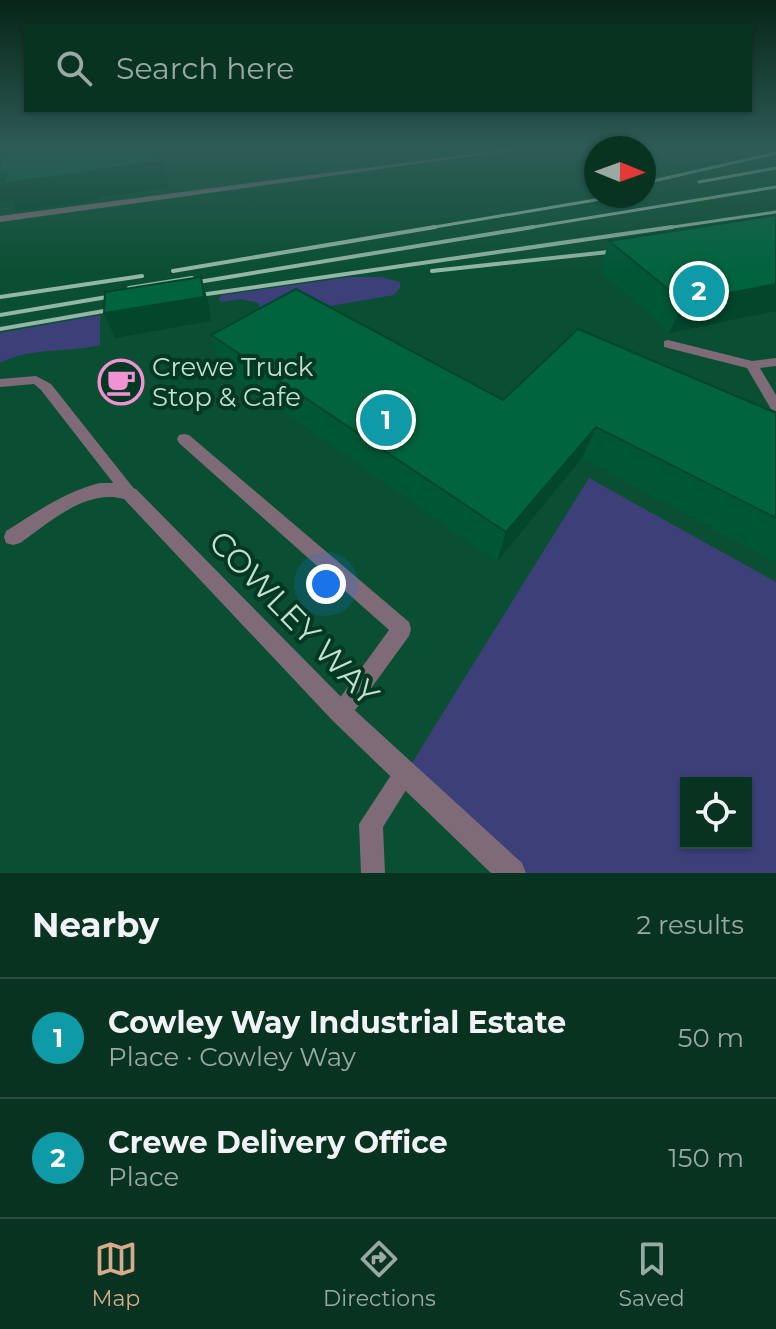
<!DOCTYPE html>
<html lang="en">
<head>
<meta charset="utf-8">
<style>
  body { margin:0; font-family:Montserrat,sans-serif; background:#173f2e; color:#f1f3f6 }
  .controls { position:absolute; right:24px; bottom:24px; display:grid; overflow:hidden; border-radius:0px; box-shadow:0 2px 6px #0004 }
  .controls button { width:72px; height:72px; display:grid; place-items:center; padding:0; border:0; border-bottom:2px solid #294e3f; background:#093321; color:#f1f3f6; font:40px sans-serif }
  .compass { position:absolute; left:584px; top:136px; width:72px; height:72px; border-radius:50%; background:#093321; box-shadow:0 2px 6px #0004; rotate:91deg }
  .you { position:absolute; left:326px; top:584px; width:28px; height:28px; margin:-20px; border:6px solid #fff; border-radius:50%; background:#1a73e8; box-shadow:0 0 0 12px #1a73e833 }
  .badge { display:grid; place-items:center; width:52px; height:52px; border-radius:50%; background:#d6ab8b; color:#fff; font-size:26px; font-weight:700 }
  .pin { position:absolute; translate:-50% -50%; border:4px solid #fff; box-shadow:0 2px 8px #0006 }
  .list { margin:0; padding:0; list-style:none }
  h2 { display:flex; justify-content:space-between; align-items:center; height:104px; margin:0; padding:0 32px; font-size:34px }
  h2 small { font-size:26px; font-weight:400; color:#99aaa5 }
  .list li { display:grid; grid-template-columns:52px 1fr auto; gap:24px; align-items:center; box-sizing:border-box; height:120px; padding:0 32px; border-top:2px solid #294e3f }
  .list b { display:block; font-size:30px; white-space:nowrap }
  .list p { margin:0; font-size:26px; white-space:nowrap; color:#99aaa5 }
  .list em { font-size:26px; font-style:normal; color:#99aaa5 }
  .icon { flex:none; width:44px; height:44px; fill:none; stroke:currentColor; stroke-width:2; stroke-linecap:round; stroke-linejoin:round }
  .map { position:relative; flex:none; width:776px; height:873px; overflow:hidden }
  .search { position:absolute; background:#093321; box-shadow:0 2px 6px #0004; left:24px; right:24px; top:24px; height:88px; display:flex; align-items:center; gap:20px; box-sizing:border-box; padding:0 28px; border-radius:0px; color:#99aaa5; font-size:30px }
  .sheet { height:344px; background:#093321 }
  nav { display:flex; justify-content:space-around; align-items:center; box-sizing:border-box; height:112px; border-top:2px solid #294e3f; background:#093321; font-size:22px; color:#99aaa5 }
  nav a { display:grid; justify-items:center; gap:4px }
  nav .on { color:#d6ab8b }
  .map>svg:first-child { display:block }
  .built { fill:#0b4f33; fill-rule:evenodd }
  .green { fill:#3d3f79; fill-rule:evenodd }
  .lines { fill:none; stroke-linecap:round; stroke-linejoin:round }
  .lane { fill:#7f6b78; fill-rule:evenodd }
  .street { fill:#7f6b78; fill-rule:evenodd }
  .rail-far1 { stroke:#94b6a5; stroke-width:3 }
  .rail { stroke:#94b6a5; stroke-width:4 }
  .wall { fill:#005736 }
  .shaded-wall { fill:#00472c }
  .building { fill:#00653f; stroke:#00472c; stroke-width:2 }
  .labels { text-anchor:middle; stroke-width:8; stroke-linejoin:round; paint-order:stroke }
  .poi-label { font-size:26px; fill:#c4decf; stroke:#003922; text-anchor:start }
  .near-street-label { font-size:32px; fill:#c4decf; stroke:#003922 }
</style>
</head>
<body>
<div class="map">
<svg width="776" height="873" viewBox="0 0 776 873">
  <rect width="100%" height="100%" fill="#0c442c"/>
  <!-- built -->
  <path class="built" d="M0,148H776V873H0ZM596,148H644V196H596ZM686,783H746V843H686Z"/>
  <!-- green -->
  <path class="green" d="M350,277H381L400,282V288L394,295L325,307L264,312L258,303L241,299L221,302L218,299L222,295Z
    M100,315V345C66,353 31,347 0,363V333Z
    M589,478L776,582V873H506L405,774ZM686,783H746V843H686Z"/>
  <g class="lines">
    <!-- lane -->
    <path class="lane" d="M517,148H532L0,222V216Z
      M668,340L752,361L776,358V366L760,368L776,395V411L771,409L747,368L664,347V341Z
      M36,376L51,384L135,490L138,494L135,498L130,500L125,498L41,390L34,384L0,387V379Z
      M184,434L189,435L409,622L411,629L409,636L348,720L341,723L334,720L331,713L334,706L389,630L179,443L177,439L179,435Z
      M405,763L413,766L416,774L383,827L385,873H361L359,824L397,766Z"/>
    <!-- street -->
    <path class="street" d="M100,483H115L136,489L349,705L522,863L526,873H491L333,721L124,499C86,488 49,523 20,543L13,545L6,543L4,537L6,531C37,512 64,492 100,483Z"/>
    <!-- rail-far1 -->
    <path class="rail-far1" d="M699,182L776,168
      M644,183L776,153
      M423,229L619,196
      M521,229L776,187
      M659,229L776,212"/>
    <!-- rail -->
    <path class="rail" d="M173,271L435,227
      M432,271L627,250
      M180,285L533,227
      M129,288L192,278
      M0,297L142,276
      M186,297L672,227
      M0,315L125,294
      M0,329L127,307"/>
  </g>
  <!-- wall -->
  <path class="wall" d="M776,215V311L669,333L600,271L609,241Z
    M211,335L503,400L776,413V563L582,458L497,562L220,367Z"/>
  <!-- shaded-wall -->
  <path class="shaded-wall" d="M159,148H164L168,188L98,197V200L17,211L12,200L0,202V174L88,171Z
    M201,277L208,301L211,321L115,338L104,313Z
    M776,284V311L669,333L684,302Z
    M596,427L582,458L497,562L506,532Z"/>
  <!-- building -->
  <path class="building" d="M0,148H159L160,162L88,171L87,173L3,183L8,173L0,174Z
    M776,215V284L684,302L609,241Z
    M201,277L204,297L104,313L105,292Z
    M296,289L503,400L578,329L776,413V518L596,427L506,532L211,335Z"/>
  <!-- sky -->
  <linearGradient id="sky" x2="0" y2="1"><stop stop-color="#072518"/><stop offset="0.55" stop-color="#2e5c56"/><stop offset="1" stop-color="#2e5c56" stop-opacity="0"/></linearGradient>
  <rect width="776" height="270" fill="url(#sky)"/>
  <!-- icons -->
  <defs>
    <g id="cafe-ring" transform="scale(2.3)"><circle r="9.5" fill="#003922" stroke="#f391d5" stroke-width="1.5"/><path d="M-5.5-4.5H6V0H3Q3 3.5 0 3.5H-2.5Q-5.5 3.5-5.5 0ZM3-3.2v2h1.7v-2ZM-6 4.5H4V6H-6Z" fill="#f391d5"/></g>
  </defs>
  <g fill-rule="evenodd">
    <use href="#cafe-ring" x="121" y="382"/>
  </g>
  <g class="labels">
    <!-- poi labels -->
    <g class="poi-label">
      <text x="152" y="376">Crewe Truck<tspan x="152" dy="30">Stop &amp; Cafe</tspan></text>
    </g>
    <!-- near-street labels -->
    <g class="near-street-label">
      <text transform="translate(294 618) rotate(46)" y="11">COWLEY WAY</text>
    </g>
  </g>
</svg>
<div class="controls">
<button><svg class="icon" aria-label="locate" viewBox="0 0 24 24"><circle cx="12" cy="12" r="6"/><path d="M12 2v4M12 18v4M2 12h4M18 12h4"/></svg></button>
</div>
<svg class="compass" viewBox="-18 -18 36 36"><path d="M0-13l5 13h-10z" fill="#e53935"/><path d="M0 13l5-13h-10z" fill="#99aaa5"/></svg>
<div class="you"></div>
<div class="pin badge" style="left:386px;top:420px;background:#0f9aa8">1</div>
<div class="pin badge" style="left:699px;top:291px;background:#0f9aa8">2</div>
<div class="search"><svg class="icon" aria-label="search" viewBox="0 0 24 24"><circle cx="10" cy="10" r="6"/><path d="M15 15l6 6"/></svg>Search here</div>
</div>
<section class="sheet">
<h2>Nearby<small>2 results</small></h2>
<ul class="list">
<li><span class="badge" style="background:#0f9aa8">1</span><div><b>Cowley Way Industrial Estate</b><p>Place · Cowley Way</p></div><em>50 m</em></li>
<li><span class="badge" style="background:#0f9aa8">2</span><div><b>Crewe Delivery Office</b><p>Place</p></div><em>150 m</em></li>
</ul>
</section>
<nav>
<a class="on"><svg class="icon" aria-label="map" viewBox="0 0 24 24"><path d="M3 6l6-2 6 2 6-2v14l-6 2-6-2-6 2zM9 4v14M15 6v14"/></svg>Map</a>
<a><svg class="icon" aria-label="directions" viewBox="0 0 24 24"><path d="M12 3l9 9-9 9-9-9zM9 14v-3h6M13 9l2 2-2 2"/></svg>Directions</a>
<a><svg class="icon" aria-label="saved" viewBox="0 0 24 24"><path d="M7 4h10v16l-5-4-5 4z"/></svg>Saved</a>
</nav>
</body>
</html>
